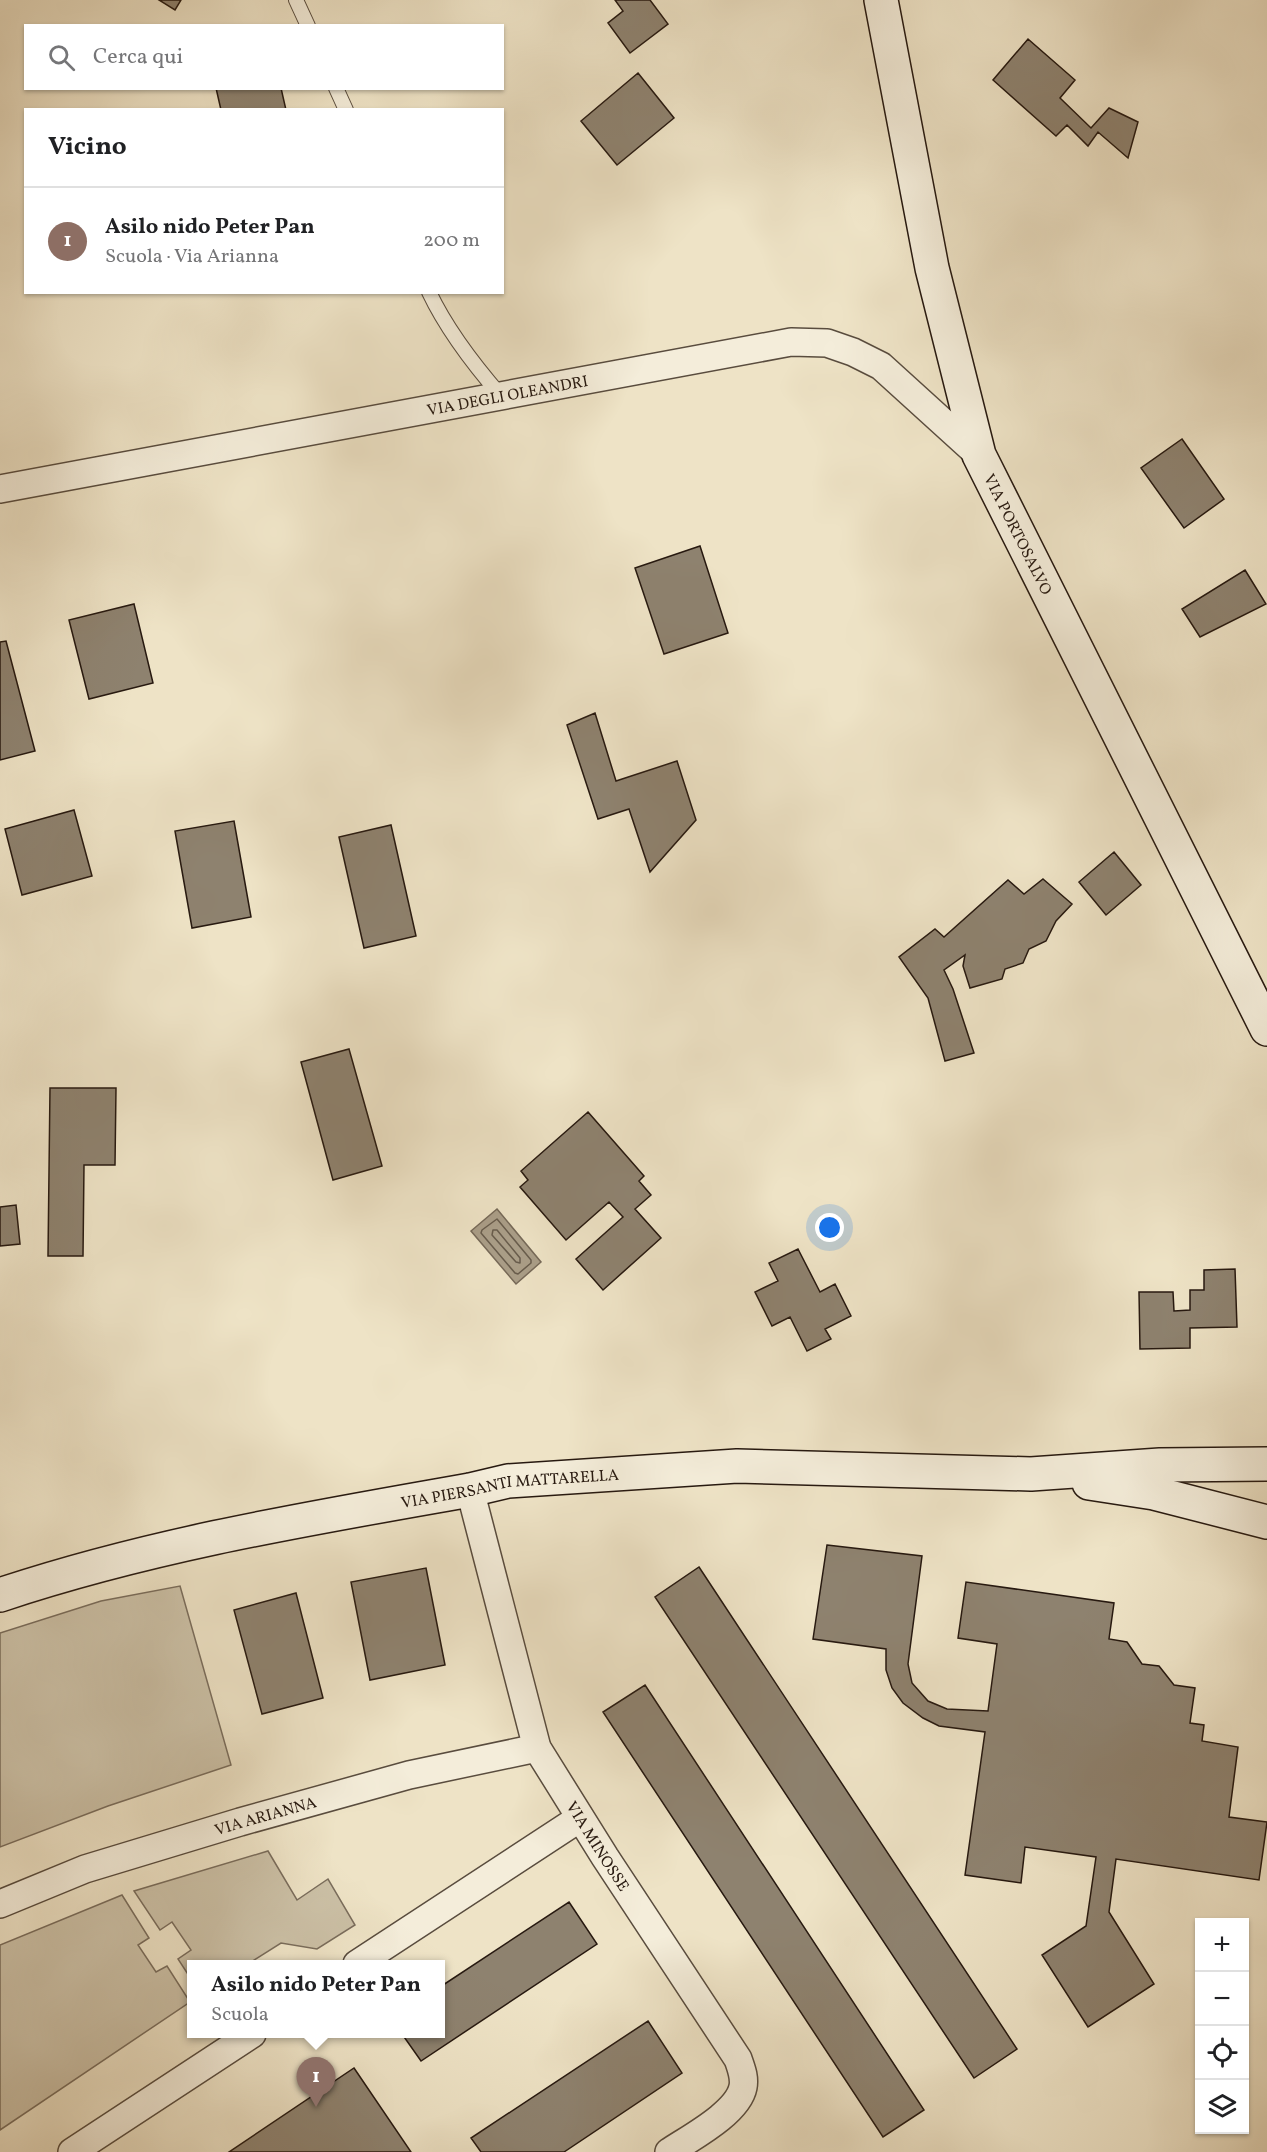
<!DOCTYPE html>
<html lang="it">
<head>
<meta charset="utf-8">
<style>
  body { margin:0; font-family:Vollkorn,serif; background:#f6f6f6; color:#202124 }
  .controls { position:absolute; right:18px; bottom:18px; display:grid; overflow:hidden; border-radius:0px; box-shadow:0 2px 4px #0004 }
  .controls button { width:54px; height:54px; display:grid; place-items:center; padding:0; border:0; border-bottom:2px solid #e0e0e0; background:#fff; color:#202124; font:30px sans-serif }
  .you { position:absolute; left:830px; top:1228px; width:21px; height:21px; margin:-15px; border:4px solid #fff; border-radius:50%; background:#1a73e8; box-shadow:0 0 0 9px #1a73e833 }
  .badge { display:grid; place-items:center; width:39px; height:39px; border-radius:50%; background:#0f766e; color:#fff; font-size:20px; font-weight:700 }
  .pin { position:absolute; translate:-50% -50px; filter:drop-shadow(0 2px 3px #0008) }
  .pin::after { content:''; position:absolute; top:32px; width:21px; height:18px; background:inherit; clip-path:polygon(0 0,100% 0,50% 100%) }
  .popup { position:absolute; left:187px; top:1960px; width:258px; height:78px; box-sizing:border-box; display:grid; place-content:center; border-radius:0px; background:#fff; filter:drop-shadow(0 2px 4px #0005); font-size:20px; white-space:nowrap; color:#757577 }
  .popup b { font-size:22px; color:#202124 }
  .popup::after { content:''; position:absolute; left:50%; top:100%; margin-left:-12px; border:12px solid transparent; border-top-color:#fff }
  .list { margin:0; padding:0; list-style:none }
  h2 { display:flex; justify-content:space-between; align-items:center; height:78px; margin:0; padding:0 24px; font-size:26px }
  h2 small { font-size:20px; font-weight:400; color:#757577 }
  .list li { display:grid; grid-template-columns:39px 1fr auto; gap:18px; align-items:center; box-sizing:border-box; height:108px; padding:0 24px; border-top:2px solid #e0e0e0 }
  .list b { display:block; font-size:22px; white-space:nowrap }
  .list p { margin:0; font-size:20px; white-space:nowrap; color:#757577 }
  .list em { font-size:20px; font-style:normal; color:#757577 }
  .icon { flex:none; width:33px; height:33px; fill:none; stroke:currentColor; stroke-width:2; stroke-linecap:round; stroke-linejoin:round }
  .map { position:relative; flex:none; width:1267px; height:2152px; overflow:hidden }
  .search { position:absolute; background:#fff; box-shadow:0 2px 4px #0004; left:24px; top:24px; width:480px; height:66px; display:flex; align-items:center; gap:15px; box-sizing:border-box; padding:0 21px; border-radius:0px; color:#757577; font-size:22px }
  .panel { position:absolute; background:#fff; box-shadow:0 2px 4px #0004; left:24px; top:108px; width:480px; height:186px; border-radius:0px }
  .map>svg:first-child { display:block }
  .green { fill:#ccc1a7; stroke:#7a6d5c; stroke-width:1.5 }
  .water { fill:#aa9e88; stroke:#766958; stroke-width:1.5 }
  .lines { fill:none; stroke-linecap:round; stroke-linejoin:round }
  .shore { stroke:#685c4c; stroke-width:1.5 }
  .building { fill:#8e826f; stroke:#271910; stroke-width:1.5 }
  .lane-casing { stroke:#594c3e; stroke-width:16 }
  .street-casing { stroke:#594c3e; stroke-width:30 }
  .secondary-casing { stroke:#271910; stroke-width:36 }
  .lane { stroke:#f4edda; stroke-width:14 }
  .street { stroke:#f4edda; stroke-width:27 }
  .secondary { stroke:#f4edda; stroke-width:33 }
  .labels { text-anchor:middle; stroke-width:6; stroke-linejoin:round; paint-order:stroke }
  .street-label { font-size:16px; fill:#271910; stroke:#f4edda }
</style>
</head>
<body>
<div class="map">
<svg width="1267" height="2152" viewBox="0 0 1267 2152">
  <rect width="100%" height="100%" fill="#eee3c6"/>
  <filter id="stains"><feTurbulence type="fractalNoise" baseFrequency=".00333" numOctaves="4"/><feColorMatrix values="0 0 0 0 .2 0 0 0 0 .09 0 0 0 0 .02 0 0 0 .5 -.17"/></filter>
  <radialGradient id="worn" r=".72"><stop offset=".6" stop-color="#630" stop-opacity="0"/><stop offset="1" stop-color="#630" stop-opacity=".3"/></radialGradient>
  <!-- green -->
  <path class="green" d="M180,1586L231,1765L108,1806L0,1847V1633L101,1601Z
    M268,1851L297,1900L328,1879L355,1925L317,1949L281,1943L248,1964H192L191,1979L178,1959L191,1950L172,1922L160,1930L134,1891Z
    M122,1895L149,1938L138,1945L156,1972L167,1966L190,2002L0,2130V1945Z"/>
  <!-- water -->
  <path class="water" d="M497,1209L541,1262L516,1284L471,1231Z"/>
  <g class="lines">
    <!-- shore -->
    <path class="shore" d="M497,1219L531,1260V1263L518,1274L515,1273L481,1233L482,1230Z
      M493,1230H497L520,1258V1263L516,1262L492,1235Z"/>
  </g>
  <!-- building -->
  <path class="building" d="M159,0H181L175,10Z
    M615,0H650L668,24L630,53L608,23L623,11Z
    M1028,39L1075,80L1060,98L1091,128L1109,108L1138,122L1128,158L1098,132L1088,146L1067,125L1056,136L993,80Z
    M638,73L674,118L617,165L581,121Z
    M216,88H281L286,110H221Z
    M1182,439L1224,499L1184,528L1141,468Z
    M700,546L728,633L664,654L635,568Z
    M1245,570L1266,604L1200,637L1182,609Z
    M134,604L153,683L89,699L69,620Z
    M6,641L35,751L0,760V642Z
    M595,713L616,781L677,761L696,820L650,872L629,809L598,819L567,725Z
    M74,810L92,876L22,895L5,829Z
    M234,821L251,917L192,928L175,831Z
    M391,825L416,936L364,948L339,837Z
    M1114,852L1141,885L1106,915L1079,882Z
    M1043,879L1072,904L1056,921L1046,941L1029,949L1023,963L1005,969L1002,979L970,988L963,966L965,955L944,970L953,989L974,1053L945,1061L928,998L899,957L935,929L944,937L1008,880L1024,894Z
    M349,1049L382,1166L333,1180L301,1062Z
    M50,1088H116L115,1165H84L83,1256H48Z
    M588,1112L644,1176L639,1181L651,1195L635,1209L661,1238L603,1290L576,1259L623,1217L609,1202L566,1240L520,1187L528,1180L521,1171Z
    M16,1205L20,1244L0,1246V1207Z
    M798,1249L820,1292L835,1284L851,1316L825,1329L831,1339L807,1351L790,1317L772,1326L755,1292L778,1281L769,1263Z
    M1235,1269L1237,1327L1190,1328V1348L1140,1349L1139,1292H1173L1174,1311L1190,1310V1290H1204V1270Z
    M827,1545L922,1556L908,1664L912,1683L928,1701L947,1709L988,1711L997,1644L958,1638L966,1582L1114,1603L1109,1639L1127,1642L1142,1664L1159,1666L1174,1685L1195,1688L1190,1723L1204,1725L1202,1741L1238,1747L1229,1817L1267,1822L1259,1880L1116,1859L1109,1912L1154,1984L1088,2027L1042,1955L1086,1926L1096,1857L1025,1847L1021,1883L965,1875L985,1732L939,1726L923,1718L903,1703L892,1688L886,1670V1649L813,1639Z
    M699,1567L1017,2049L974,2078L655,1597Z
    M426,1568L445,1665L370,1680L351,1582Z
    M296,1593L323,1698L262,1714L234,1610Z
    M645,1685L924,2110L883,2137L603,1712Z
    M569,1902L597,1944L421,2061L402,2034H440V1987Z
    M648,2021L682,2073L564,2152H481L471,2138Z
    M354,2068L411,2152H229Z"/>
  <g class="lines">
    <!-- lane casing -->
    <g class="lane-casing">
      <path id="lane" d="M296,0L308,26
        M336,88L346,110
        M429,292C447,330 474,365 501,396"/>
    </g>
    <!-- street casing -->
    <g class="street-casing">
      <g id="street">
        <path id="s1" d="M0,489L791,342L827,343L853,352L881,366L979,455"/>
        <path id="s2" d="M470,1490L537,1748L605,1857L738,2059C741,2068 745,2077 743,2087C738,2113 690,2138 669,2152"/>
        <path id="s3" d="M0,1904L85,1869L240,1822L409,1775L537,1748"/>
        <path d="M357,1964L580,1818"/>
        <path d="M72,2152L252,2034"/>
      </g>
    </g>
    <!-- secondary casing -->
    <g class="secondary-casing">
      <g id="secondary">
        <path id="s4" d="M881,0L932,268L979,455L1267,1029"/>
        <path d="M1089,1483L1154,1493L1267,1522"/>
        <path id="s5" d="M0,1595C153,1544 312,1518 470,1490L508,1481L737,1466L1031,1474L1160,1465L1267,1464"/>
      </g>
    </g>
    <!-- lane -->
    <use href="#lane" class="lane"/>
    <!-- street -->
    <use href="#street" class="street"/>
    <!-- secondary -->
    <use href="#secondary" class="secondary"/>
  </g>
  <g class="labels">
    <!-- street labels -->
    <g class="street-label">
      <text dy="6" stroke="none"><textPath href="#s1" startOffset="516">VIA DEGLI OLEANDRI</textPath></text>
      <text dy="6" stroke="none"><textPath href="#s4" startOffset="554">VIA PORTOSALVO</textPath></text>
      <text dy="6" stroke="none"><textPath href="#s5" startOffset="522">VIA PIERSANTI MATTARELLA</textPath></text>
      <text dy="6" stroke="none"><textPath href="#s3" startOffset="280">VIA ARIANNA</textPath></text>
      <text dy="6" stroke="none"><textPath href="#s2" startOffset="382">VIA MINOSSE</textPath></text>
    </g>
  </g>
  <rect width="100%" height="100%" filter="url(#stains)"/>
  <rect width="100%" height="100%" fill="url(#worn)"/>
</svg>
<div class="controls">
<button>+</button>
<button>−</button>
<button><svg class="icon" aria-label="locate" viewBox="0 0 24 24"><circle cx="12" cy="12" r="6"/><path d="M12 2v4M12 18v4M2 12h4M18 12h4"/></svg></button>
<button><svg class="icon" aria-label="layers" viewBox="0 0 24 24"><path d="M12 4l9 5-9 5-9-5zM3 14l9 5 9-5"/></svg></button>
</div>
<div class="you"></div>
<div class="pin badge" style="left:316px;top:2107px;background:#8d6e63">1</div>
<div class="popup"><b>Asilo nido Peter Pan</b>Scuola</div>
<div class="search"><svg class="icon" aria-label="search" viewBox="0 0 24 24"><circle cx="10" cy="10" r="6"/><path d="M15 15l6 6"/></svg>Cerca qui</div>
<section class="panel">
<h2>Vicino<small></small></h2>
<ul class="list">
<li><span class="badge" style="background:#8d6e63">1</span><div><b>Asilo nido Peter Pan</b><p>Scuola · Via Arianna</p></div><em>200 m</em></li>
</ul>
</section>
</div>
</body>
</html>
